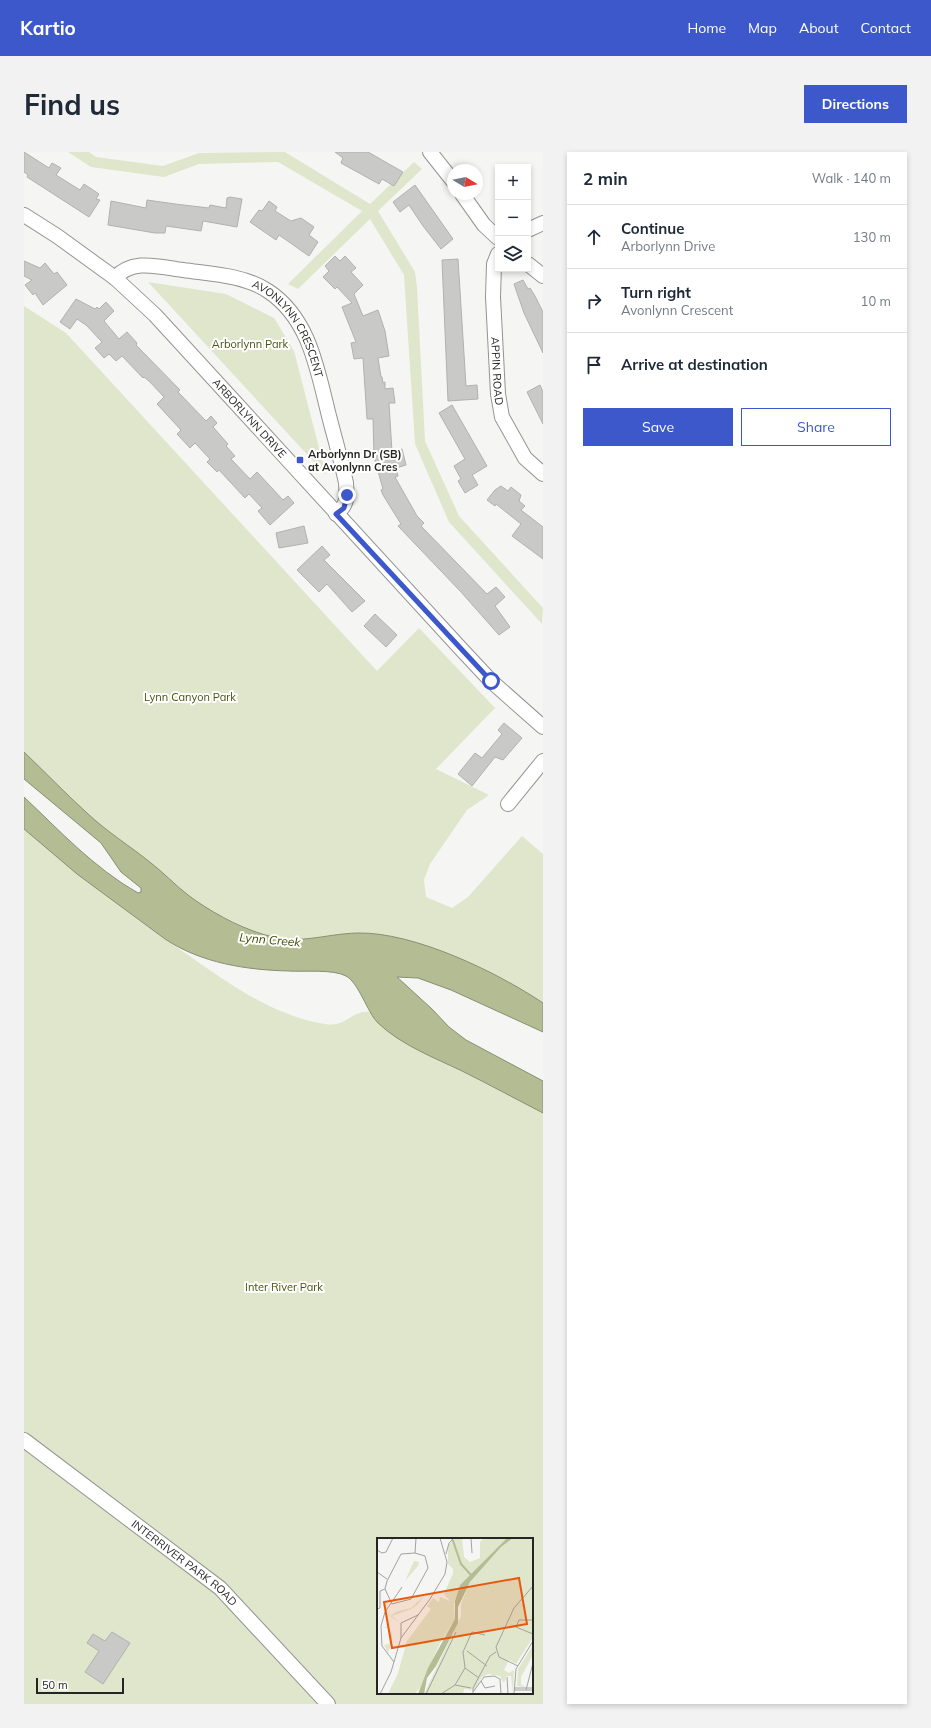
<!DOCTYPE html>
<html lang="en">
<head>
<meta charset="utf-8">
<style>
  body { margin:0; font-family:Mulish,sans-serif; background:#f2f2f3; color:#1f2937 }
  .controls { position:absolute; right:12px; top:12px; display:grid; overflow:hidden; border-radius:0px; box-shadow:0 2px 6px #0003 }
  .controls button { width:36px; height:36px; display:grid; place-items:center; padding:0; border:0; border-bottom:1px solid #e0e1e3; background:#fff; color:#1f2937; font:20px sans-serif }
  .compass { position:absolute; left:423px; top:12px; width:36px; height:36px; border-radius:50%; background:#fff; box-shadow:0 2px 6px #0003; rotate:100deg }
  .scale { position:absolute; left:12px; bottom:10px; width:88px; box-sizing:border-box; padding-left:4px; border:2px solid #252524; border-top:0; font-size:11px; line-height:14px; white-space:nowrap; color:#252524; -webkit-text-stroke:3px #fffffe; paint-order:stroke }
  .stop { position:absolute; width:12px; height:12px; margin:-9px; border:3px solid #3c58cb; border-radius:50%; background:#fff }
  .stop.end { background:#3c58cb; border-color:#fff; box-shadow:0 1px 4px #0008 }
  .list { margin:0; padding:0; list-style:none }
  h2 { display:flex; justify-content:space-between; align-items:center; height:52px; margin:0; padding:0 16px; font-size:17px }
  h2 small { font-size:13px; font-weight:400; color:#747a83 }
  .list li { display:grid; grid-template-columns:26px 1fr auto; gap:12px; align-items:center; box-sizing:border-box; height:64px; padding:0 16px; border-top:1px solid #e0e1e3 }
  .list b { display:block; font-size:15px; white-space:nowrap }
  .list p { margin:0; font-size:13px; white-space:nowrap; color:#747a83 }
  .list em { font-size:13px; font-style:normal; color:#747a83 }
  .actions { display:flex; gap:8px; padding:12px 16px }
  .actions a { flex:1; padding:9px 0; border:1px solid #3c58cb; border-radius:0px; text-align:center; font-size:14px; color:#3c58cb }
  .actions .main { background:#3c58cb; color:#fff }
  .icon { flex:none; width:22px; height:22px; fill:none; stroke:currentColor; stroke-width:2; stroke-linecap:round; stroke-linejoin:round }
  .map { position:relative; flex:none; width:519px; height:1552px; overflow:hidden; border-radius:0px }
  header { display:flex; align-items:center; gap:24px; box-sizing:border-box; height:56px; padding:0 20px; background:#3c58cb; color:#fff }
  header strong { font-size:19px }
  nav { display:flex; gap:22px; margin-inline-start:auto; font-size:14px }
  .intro { display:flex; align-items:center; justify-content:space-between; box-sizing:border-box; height:96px; padding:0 24px }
  h1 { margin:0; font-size:28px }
  .button { padding:10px 18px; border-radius:0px; background:#3c58cb; color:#fff; font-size:14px; font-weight:700 }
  main { display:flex; gap:24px; padding:0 24px }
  aside { flex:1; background:#fff; border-radius:0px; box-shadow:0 2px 6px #0003 }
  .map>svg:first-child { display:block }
  .green { fill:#dfe6cb; fill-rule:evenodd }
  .water { fill:#b3bc93; stroke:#888f72 }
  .building { fill:#c9cac7; stroke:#b1b2af }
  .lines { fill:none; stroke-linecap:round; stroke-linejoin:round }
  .minor-casing { stroke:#949592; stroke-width:16 }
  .minor { stroke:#fff; stroke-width:14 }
  .route { stroke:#3c58cb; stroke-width:5 }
  .poi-dot { fill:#3c58cb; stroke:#fffffe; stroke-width:1.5 }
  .labels { text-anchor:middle; stroke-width:4; stroke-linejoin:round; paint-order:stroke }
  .street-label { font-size:11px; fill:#252524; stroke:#fffffe }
  .park-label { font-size:11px; fill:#475210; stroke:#fffffe }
  .poi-label { font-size:11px; font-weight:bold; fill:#252524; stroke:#fffffe; text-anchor:start }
  .water-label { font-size:12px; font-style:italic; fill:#3f4903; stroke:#fffffe }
  .inset-river { fill:none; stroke:#b3bc93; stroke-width:2 }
  .inset-road { fill:none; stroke:#a2a2a0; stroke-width:1 }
  .view { fill:#e8590c; fill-opacity:0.15; stroke:#e8590c; stroke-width:2 }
  .inset-edge { fill:none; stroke:#252524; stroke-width:2 }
</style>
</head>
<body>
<header>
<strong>Kartio</strong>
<nav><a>Home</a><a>Map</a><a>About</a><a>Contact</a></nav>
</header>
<div class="intro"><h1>Find us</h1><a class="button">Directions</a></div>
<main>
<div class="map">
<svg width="519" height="1552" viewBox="0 0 519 1552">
  <rect width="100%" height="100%" fill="#f5f6f3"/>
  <!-- green -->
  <path class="green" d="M44,0H65L72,5L139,14L175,1L261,0L346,52L390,10L398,17L354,59L391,120L393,135L401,289L435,364L519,456L518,472L425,370L391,292L380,123L346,67L274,137L264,132L338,59L254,10L175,12L140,25L67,15Z
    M124,130L202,142L250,166L270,199L302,323Z
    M0,154L42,181L353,519L395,476L472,557H470L412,617L465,643L443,658L406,712L400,728L402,745L428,756L444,745L498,684L519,702V851L467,821L424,803L360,783L334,781L283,788H266L237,782L189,760L163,743L128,712L63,662L0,600Z
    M0,677C53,722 107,764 164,803C206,832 249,864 301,872C323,876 326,858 346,860L354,871L379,889L519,961V1552H0ZM354,1387H508V1541H354Z"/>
  <!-- water -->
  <path class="water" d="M0,600C21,620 41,641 63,661C82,679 106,694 127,711C140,721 151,733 164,743C185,759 213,774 238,782C277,794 297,782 334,781C390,780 473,820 519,851V880L427,838L394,826L373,825L408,857L425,875L442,888L519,929V961C492,947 466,933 438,919C411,906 377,893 354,871C343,860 335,831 322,824C309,817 280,820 265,819C222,818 177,811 141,787L53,722L0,677V645C36,679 70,716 114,741L117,740V736L97,720L77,691L0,627Z"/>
  <!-- building -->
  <path class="building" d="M0,0L25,16L28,11L37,16L32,23L56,38L60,32L75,42L72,47L76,48L65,65L3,25L4,23L0,20Z
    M311,0H344L379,20L370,34L358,27L355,32L317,11L319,6Z
    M391,33L429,87L417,97L399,74L385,53L376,60L369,50Z
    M206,45L218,47L213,75L179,69L177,79L142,74L141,81H131L84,73L87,49L122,56L123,48L151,52L185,56L186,53L202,56L203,46Z
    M245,49L253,55L251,59L267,69L277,66L290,75L285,83L294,90L285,104L255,83L252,88L226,70L235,58L238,59Z
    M311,104L316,109L321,104L332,116L327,120L339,133L330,142L339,164L354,158L361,179L365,204L354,206L357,225H358L359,231L361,230V237L369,236L371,251H365L368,300L378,297L382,313L372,316L374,324L371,325L393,364L400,371L397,374L463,442L472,435L481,445L471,454L486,475L475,483L437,440L374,374L377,372L359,343L357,338L359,337L350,305L349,267H343L339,206L330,207L327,191L332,190L318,155L328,151L313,135L311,137L299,125L305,119L301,114Z
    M434,107L442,234L453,233L454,247L424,249L418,108Z
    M0,109L16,116L21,111L30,122L33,120L43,133L19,153L11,141L9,143L1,133L8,128L0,124Z
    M499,128L504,137L506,136L511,144L519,160V201L500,161L490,132Z
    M52,147L71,157L73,155L75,157L82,150L90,159L80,169L95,187L103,180L113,191L112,193L156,238L154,240L182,269L187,264L193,271L189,275L204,292L202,294L211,304L207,307L226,327L233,320L259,348L264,344L270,351L246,373L234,359L238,356L225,342L221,346L195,318L193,320L183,310L186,307L171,291L166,296L153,282L157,278L133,252L140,245L125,229L120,225L119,226L98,204L92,209L85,202L80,206L71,196L78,190L62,173L53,167L46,177L36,170Z
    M516,233L519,240V272L503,240Z
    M428,253L463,314L448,323L454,333L441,341L434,329L437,327L430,314L441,307L415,261Z
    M477,334L484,339L487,335L497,343L495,349L501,354L497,358L519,375V407L488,384L497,372L472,352L471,354L463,348L471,338Z
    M280,374L284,391L255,396L252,381Z
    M298,394L306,403L300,408L341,449L328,460L303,432L295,440L273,418Z
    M351,462L373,483L362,495L340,474Z
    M480,571L498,586L479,608L471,605L448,634L434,622L451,601L458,606L478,582L474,578Z
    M88,1480L106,1491L79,1532L61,1520L75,1499L63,1491L69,1482L81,1489Z"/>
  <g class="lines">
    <!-- minor casing -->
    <g class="minor-casing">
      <g id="minor">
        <path d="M406,0L429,29"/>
        <path d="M438,42L460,73L474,86"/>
        <path id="s1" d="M0,63L33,84L91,126L131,163L438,498L467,529L519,575"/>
        <path d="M504,78L519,71"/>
        <path id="s2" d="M474,102L470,112L469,145L474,242L478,265L501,306L519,322"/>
        <path d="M504,112L519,124"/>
        <path id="s3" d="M91,126C109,106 135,115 159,118C187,122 220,123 244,139C285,166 293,216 304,260C310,284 317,307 322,331C323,345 324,353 312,362"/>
        <path d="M484,652L519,609"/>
        <path id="s4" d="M0,1288L196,1436L304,1552"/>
      </g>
    </g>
    <!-- minor -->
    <use href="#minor" class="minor"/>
  </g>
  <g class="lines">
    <!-- route -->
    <path class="route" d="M323,343L320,356L312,362L467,529"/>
  </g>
  <!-- markers -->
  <rect class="poi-dot" x="272" y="304" width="8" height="8" rx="2"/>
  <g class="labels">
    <!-- street labels -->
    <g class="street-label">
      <text dy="4" stroke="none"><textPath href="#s3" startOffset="203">AVONLYNN CRESCENT</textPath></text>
      <text dy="4" stroke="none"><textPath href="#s2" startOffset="118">APPIN ROAD</textPath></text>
      <text dy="4" stroke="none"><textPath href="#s1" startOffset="305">ARBORLYNN DRIVE</textPath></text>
      <text dy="4" stroke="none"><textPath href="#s4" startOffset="202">INTERRIVER PARK ROAD</textPath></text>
    </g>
    <!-- park labels -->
    <g class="park-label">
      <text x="226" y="196">Arborlynn Park</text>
      <text x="166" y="549">Lynn Canyon Park</text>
      <text x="260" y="1139">Inter River Park</text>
    </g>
    <!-- poi labels -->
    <g class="poi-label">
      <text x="284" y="306">Arborlynn Dr (SB)<tspan x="284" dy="13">at Avonlynn Cres</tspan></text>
    </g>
    <!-- water labels -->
    <g class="water-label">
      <text transform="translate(246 788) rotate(5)" y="4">Lynn Creek</text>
    </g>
  </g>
  <!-- overview -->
  <g transform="translate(353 1386)">
    <rect width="156" height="156" fill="#f5f6f3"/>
    <path d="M79,0H85L87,19L93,24L103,20V4L107,0H130L83,47L77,66L78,81L62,107L44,149L37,156H11L21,135L30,103L54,71L50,68L56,60L62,64L63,59L73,63L67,56L76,35V31L71,26V7ZM136,0H156V99L139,126L132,122L127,132L132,135L137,132L136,156L134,138H129L128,143L126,144L123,138L111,136L104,140L98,152L87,151L86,156H47L84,78V66L93,44L124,9ZM37,23L42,24L41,28L28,43ZM48,57L40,67L34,71L15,78L22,84L14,79L11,87L15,97V103L11,115L7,107L12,106L14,97L11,90H5L11,89L14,79L10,75L14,78L19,74L34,70ZM156,107V117L144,139V146L148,149L140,148L141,131Z" fill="#dfe6cb"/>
    <path d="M130,0H136L124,9L93,44L81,69V85L59,128L50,140L47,156H41L51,130L78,81V63L83,47Z" fill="#b3bc93"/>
    <path class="inset-river" d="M75,0L84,26L94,37"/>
    <path class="inset-road" d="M94,0L95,15M0,12L5,15L9,14L16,0M69,16L72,5L77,0M0,34L10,41M15,66L8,51L10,43L24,16L38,15L39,0M15,66L34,61L51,30L48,18L38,15M0,71L3,70V53L8,51M156,82H142L139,89L156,96M24,100V85L41,77M90,113L110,128M17,124L5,108L4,88L8,74L25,49M141,128L122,119L119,109L137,70L156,48M88,130L86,114L94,96L95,94L108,97M130,139L131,156M104,143L108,150L118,148M78,147L88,130L102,140M137,150H156M137,152H156M149,152L156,125M96,154L107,139L117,138L123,141L124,156M3,156L14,134L24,100L53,61L68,36L70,24L63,0M49,156L79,94M64,156L78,147L94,150M96,156V150L113,118L119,114M137,156L139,131L156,103"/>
    <path class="view" d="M142,40L150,86L15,110L7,64Z"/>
    <rect width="156" height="156" class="inset-edge"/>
  </g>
</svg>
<div class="controls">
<button>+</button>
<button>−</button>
<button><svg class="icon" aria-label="layers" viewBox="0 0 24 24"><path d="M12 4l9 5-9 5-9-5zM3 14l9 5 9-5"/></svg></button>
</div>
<svg class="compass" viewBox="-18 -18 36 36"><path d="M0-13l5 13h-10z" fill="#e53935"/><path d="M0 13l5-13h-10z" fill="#747a83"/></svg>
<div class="scale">50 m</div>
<div class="stop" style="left:467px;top:529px"></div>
<div class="stop end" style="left:323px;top:343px"></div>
</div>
<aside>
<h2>2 min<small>Walk · 140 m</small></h2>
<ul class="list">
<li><svg class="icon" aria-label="ahead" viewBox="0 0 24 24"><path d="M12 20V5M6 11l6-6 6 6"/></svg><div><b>Continue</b><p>Arborlynn Drive</p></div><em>130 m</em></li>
<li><svg class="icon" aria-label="right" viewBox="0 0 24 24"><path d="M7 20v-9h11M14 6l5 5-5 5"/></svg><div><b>Turn right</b><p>Avonlynn Crescent</p></div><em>10 m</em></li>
<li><svg class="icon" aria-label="arrive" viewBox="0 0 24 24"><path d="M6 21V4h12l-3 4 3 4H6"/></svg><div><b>Arrive at destination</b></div></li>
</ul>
<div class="actions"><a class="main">Save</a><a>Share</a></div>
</aside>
</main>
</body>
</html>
